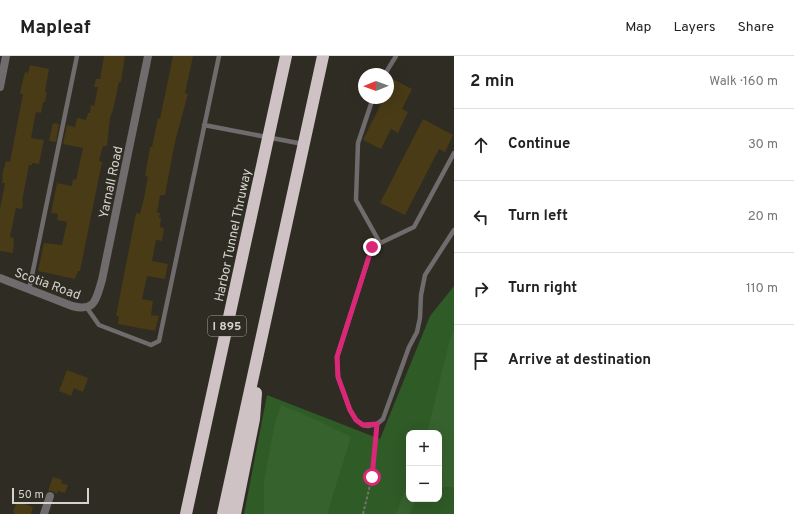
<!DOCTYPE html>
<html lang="en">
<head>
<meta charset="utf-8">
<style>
  body { margin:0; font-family:Overpass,sans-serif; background:#f2f2f2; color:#222 }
  .controls { position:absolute; right:12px; bottom:12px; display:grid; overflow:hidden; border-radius:8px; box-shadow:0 4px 16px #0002 }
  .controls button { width:36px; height:36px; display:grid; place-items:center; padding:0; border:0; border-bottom:1px solid #e0e0e0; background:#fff; color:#222; font:20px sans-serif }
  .compass { position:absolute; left:358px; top:12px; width:36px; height:36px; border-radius:50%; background:#fff; box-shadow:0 4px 16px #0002; rotate:269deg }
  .scale { position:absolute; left:12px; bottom:10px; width:77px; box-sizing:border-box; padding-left:4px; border:2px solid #d4d3cd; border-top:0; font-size:11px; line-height:14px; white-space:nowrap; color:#d4d3cd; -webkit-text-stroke:3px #2e2c23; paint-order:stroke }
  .stop { position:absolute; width:12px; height:12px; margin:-9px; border:3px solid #db2777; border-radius:50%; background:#fff }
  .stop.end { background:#db2777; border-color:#fff; box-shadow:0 1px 4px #0008 }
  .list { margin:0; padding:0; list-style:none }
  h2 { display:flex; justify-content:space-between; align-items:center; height:52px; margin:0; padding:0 16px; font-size:17px }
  h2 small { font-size:13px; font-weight:400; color:#767676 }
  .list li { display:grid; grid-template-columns:26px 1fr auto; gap:12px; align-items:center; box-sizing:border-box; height:72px; padding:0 16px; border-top:1px solid #e0e0e0 }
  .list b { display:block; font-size:15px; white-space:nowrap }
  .list em { font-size:13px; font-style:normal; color:#767676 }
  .icon { flex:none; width:22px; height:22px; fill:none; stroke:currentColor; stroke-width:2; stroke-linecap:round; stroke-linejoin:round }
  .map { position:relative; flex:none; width:454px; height:458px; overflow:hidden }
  header { display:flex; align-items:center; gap:24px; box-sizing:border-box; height:56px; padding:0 20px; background:#fff; border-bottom:1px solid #e0e0e0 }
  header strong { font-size:19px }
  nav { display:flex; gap:22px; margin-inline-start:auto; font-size:14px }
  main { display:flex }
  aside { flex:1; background:#fff }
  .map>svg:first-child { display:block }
  .green { fill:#2f5b27; fill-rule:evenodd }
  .forest { fill:#36622e }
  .building { fill:#483b16 }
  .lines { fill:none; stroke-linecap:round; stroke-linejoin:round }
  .path { stroke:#74736b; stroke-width:2; stroke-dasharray:3 2; stroke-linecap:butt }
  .lane { stroke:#706b6c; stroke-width:4.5 }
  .street { stroke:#706b6c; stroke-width:8 }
  .highway { stroke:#cfc2c5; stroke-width:12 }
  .route { stroke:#db2777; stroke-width:5 }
  .labels { text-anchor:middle; stroke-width:3; stroke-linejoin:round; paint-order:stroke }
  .shield { fill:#2e2c23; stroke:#a2a19a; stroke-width:1 }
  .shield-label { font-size:12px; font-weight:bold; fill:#d4d3cd }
  .street-label { font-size:13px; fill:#d4d3cd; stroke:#2e2c23 }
</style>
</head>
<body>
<header>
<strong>Mapleaf</strong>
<nav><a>Map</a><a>Layers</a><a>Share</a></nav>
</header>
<main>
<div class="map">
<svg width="454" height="458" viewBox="0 0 454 458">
  <rect width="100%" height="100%" fill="#2e2c23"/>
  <!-- green -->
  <path class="green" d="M454,230V458H244L267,339L380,383L430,260ZM409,377H439V443H409Z"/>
  <!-- forest -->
  <path class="forest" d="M454,274V431H445L439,433V377H427L450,283Z
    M281,349L317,364L351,381L327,458H264V425L275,367Z
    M409,424V443H418L415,446L409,458H396Z"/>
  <!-- building -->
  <path class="building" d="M104,0H125L121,26H119L113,54L110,62L107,90H103L99,105L102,106L99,121L80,215H78L75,223L38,215L44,187L62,189L67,166L57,164L58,158L51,157L57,127L72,130L73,123L76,124L83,92L63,88L67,69L75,71L77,62L86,64L88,57H90L91,49L94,50L98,31H94L96,23H100Z
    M173,0H193L185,37L188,38L175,86L165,139H160L157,157H160L159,162H161L160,171L164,172L162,185L156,184L152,205L168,208L165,223L147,220L142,243L153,245L151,259L159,260L155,275L118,268L119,260H116L136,157L140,158L144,142L148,121L145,120L150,91H152L158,62L160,63Z
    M30,9L49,13L45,36H47L45,46H43L41,57L36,56L31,82L44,84L39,108L32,107V109H29L22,145H23L22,153L16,152L10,181L14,182L13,197L0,195V153L5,127H2L3,119H2L6,105L10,106L23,38H20L22,28L25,16L28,17Z
    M393,23L412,33L402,53L408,56L398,77L391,73L381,93L363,84L384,42H388V34Z
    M423,63L453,79L445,96L439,93L405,159L380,147Z
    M53,67L59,68L56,86L49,85Z
    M67,314L88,322L83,336L74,332L71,340L59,335Z
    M53,421L62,424L61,427L68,429L65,437L58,435L57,438L52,435H48Z
    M17,445L33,451L31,458H14V456H13Z"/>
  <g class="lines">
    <!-- path -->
    <path class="path" d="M363,458L372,421L376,375"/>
    <!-- lane -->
    <path class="lane" d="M385,18L396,0
      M373,42L358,87L356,144L380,187
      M204,69L303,88
      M454,97L414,171L372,191L337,301L338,321L350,354L356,364L363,369L368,370L377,368L383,363L409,291L417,276L420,262L421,239L425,219L454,174
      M29,234L77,0
      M87,252L99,269L151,289L159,285L219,0"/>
    <!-- street -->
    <path class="street" d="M0,31L6,0
      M0,222L72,250C96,256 96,243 102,224L148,0
      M44,458L50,440"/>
    <!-- highway -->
    <path class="highway" d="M186,458L286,0
      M223,458L323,0
      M235,458L254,363L256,337"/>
  </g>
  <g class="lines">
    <!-- route -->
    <path class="route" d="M372,191L337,301L338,321L350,354L356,364L363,369L377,368L372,421"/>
  </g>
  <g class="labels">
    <!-- shield labels -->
    <rect class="shield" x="208" y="260" width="38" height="20" rx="3"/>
    <g class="shield-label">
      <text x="227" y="274">I 895</text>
    </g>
    <!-- street labels -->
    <g class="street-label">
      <text transform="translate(110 126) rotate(-78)" y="5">Yarnall Road</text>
      <text transform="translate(232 179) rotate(-78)" y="5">Harbor Tunnel Thruway</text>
      <text transform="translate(48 227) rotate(20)" y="5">Scotia Road</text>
    </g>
  </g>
</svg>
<div class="controls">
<button>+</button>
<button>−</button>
</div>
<svg class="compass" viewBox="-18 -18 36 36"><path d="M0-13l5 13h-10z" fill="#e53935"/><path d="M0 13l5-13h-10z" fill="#767676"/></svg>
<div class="scale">50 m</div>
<div class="stop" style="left:372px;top:421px"></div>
<div class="stop end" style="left:372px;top:191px"></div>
</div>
<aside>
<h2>2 min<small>Walk · 160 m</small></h2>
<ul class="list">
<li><svg class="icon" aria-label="ahead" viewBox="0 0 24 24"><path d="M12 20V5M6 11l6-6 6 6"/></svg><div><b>Continue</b></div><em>30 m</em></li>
<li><svg class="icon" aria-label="left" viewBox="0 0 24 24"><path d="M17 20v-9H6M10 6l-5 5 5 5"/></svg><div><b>Turn left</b></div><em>20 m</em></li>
<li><svg class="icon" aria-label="right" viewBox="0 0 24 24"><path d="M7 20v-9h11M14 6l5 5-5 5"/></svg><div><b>Turn right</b></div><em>110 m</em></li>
<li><svg class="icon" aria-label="arrive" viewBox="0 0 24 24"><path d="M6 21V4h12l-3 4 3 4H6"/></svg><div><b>Arrive at destination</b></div></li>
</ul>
</aside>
</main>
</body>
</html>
